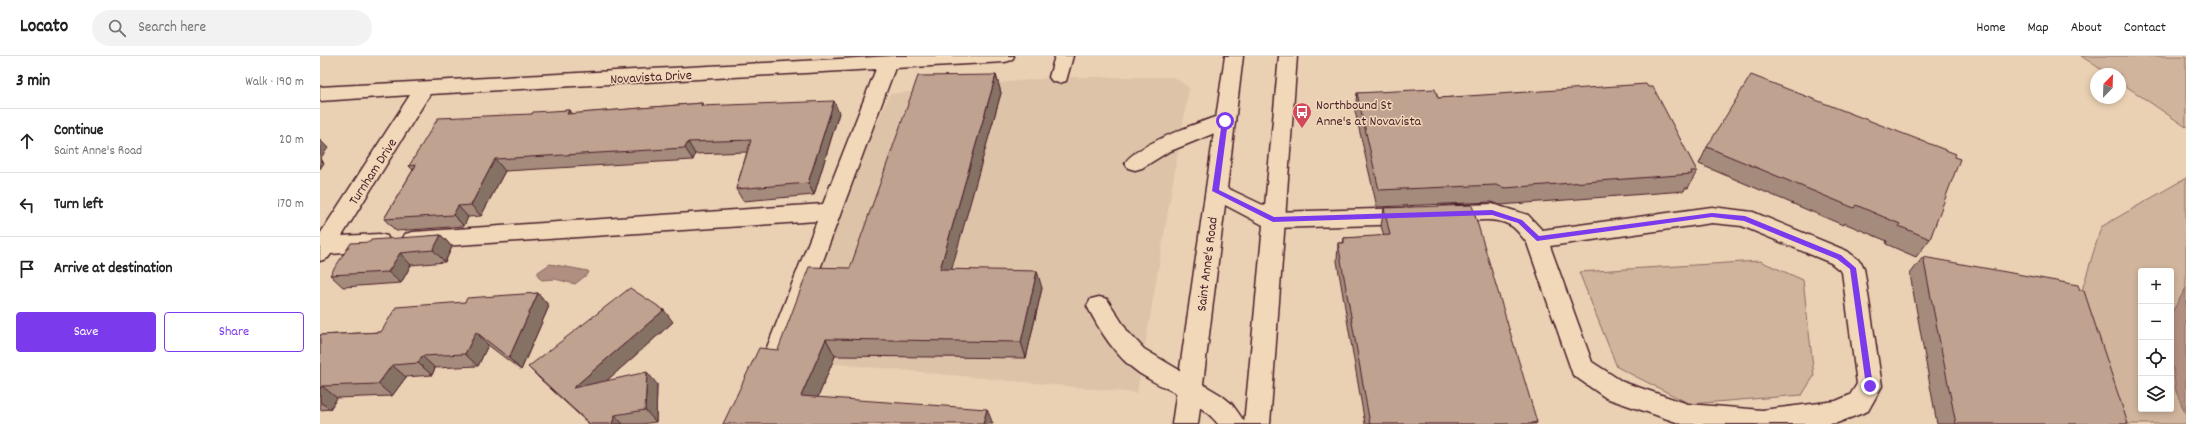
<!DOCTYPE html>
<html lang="en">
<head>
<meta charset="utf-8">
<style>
  body { margin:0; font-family:Dekko,sans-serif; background:#f2f2f2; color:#222 }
  .controls { position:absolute; right:12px; bottom:12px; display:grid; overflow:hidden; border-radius:4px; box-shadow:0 2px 6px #0003 }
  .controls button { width:36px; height:36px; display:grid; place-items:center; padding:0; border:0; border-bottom:1px solid #e0e0e0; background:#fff; color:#222; font:20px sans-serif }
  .compass { position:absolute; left:1770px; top:12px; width:36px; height:36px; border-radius:50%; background:#fff; box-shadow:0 2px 6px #0003; rotate:23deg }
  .stop { position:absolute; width:12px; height:12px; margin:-9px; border:3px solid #7c3aed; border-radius:50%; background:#fff }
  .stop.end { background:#7c3aed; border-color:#fff; box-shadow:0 1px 4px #0008 }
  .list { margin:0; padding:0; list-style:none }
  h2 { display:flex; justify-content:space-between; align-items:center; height:52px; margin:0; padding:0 16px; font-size:17px }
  h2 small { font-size:13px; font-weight:400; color:#767676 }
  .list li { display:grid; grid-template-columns:26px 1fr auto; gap:12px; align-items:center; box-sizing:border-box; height:64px; padding:0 16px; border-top:1px solid #e0e0e0 }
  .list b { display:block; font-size:15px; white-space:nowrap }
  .list p { margin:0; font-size:13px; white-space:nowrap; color:#767676 }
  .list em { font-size:13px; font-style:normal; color:#767676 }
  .actions { display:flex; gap:8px; padding:12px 16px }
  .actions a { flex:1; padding:9px 0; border:1px solid #7c3aed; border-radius:4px; text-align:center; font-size:14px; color:#7c3aed }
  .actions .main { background:#7c3aed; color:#fff }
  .icon { flex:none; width:22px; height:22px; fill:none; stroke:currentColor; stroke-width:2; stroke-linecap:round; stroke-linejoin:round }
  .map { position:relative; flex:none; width:1866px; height:368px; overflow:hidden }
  header { display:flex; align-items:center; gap:24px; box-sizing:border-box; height:56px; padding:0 20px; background:#fff; border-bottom:1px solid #e0e0e0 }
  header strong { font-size:19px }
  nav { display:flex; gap:22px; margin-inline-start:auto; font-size:14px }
  .search { width:280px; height:36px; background:#f2f2f2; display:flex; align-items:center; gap:10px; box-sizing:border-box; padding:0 14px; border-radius:22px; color:#767676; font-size:15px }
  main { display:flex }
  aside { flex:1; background:#fff }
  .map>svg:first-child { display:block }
  .built { fill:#ddc3a8 }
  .green { fill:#d0b49c; stroke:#8d6a64 }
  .water { fill:#b08f81; stroke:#87625f }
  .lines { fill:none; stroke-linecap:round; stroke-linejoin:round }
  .minor-casing { stroke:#4a1f2b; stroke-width:3 }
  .major-casing { stroke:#4a1f2b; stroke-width:3 }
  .minor { fill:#f1d8b9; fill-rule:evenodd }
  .major { fill:#f1d8b9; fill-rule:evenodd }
  .wall { fill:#a58b7c; stroke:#4a1f2b }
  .shaded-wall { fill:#867165; stroke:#4a1f2b }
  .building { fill:#c0a290; stroke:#4a1f2b }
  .route { fill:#7c3aed }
  .labels { text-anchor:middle; stroke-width:3; stroke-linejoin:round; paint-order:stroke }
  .street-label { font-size:14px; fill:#4a1f2b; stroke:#f1d8b9 }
  .poi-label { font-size:14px; fill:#4a1f2b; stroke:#f1d8b9; text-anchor:start }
</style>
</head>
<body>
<header>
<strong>Locato</strong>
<div class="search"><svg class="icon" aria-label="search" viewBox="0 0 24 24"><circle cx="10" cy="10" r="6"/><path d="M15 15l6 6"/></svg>Search here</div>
<nav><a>Home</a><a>Map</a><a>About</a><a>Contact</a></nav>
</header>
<main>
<aside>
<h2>3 min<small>Walk · 190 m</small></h2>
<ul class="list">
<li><svg class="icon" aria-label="ahead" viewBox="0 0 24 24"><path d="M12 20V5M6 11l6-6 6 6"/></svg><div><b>Continue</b><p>Saint Anne's Road</p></div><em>20 m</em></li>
<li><svg class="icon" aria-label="left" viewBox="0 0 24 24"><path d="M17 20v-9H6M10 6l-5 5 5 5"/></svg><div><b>Turn left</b></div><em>170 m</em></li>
<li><svg class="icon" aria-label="arrive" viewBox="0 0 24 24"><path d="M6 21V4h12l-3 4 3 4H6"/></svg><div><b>Arrive at destination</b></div></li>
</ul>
<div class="actions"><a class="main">Save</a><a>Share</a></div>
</aside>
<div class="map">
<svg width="1866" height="368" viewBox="0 0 1866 368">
  <rect width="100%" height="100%" fill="#ead1b3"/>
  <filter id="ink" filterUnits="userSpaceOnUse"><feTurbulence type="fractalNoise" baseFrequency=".025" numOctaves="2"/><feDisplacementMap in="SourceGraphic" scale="8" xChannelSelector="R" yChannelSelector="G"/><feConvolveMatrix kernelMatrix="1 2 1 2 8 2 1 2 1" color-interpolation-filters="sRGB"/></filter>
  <g filter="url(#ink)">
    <!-- built -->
    <path class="built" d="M739,21H853L869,32L817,337L446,301L570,38Z"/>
    <!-- green -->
    <path class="green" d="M1761,0H1866V71L1800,26V18H1788Z
      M1866,122V232L1851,258V215H1821V353H1851V299L1856,335L1866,359V368H1780L1748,281L1781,171Z
      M1440,205L1483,224L1494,320L1482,339L1370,348L1297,311L1259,216Z"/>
    <!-- water -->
    <path class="water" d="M230,208L268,215L269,217L255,228L235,223L222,224L218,221V216Z
      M1866,232V359L1856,335L1851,299V258Z"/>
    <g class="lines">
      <!-- minor casing -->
      <g class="minor-casing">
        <path id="minor" d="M574,0H694L692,4L685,6L575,12L465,306L456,309L447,306L444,299L497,165L93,192L85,190L82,184L85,178L93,176L503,148L556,13L110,38L22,180L59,178L67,180L70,186L67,192L59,194L11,198L8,202L0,205V178L90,39L0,45V31Z
          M735,0H753L746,25L739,27L732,25L729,21Z
          M905,58L912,60L915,65L912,70L848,96L822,112L815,114L808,112L805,107C815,89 884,64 905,58Z
          M1172,148L1208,159L1222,174L1392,151L1433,156L1527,195L1541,206L1544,212L1562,330L1548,355L1517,367L1508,368H1362L1286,342L1253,319L1207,187C1203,182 1198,175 1193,171C1170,156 1140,171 1116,164L1113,158L1116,152L1124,150ZM1392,167L1422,170L1511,207L1522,216L1537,328L1530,339L1516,345L1442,354L1368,348L1303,326L1272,306L1230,190Z
          M1092,152L1100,154L1103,160L1100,166L1092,168L953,172L945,170L942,164L945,158L953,156Z
          M779,241L787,243L808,276L824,293L901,339L912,348L926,368H898C878,343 845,334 819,317C795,300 780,275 767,250L771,243Z"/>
      </g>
      <!-- major casing -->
      <g class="major-casing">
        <path id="major" d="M905,0H923L907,132L945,150L959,0H977L950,368H924L943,169L905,149L878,368H852Z"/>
      </g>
      <!-- minor -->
      <use href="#minor" class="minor"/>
      <!-- major -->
      <use href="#major" class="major"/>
    </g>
    <!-- wall -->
    <path class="wall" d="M676,19L681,37L631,213L722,232L706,302L515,300L498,341L403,368L458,294L530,212Z
      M1328,31L1377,115L1368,132H1365L1364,135L1180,149L1172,146L1057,151L1035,55L1037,37L1118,42Z
      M382,47L384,50L519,57L494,139L423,145L416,133L427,96L375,98L373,104L185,115L161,160L148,161L144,170L76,175L64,163L93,114L89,110L212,58L249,54L251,58Z
      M1387,91L1634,101L1610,183L1596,201L1566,188L1567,185L1524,167L1523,169L1379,108Z
      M1064,152L1217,366L1216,368H1045L1017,205L1018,187H1023L1024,182L1064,180L1061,170Z
      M121,179L132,191L125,206L91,209L81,227L23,231L10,219L50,186Z
      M1603,201L1808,368H1617L1590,218Z
      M218,237L229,250L201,314L168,289L158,310L115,312L112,319L86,321L72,340L17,342L10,353L0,354V279L61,276L145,246Z
      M353,266L286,325L337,328L336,366L321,368H269L219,322L208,311Z"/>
    <!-- shaded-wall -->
    <path class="shaded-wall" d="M676,19L681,37L627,230L620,213Z
      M514,45L519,57L494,139L488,127Z
      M249,54L257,66L247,58Z
      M0,84L8,92L0,103L4,107L0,113Z
      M368,86L375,98L373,104L365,92Z
      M175,103L185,115L161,160L151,149Z
      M138,150L148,161L144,170L133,159Z
      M121,179L132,191L125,206L113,194Z
      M80,197L91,209L81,227L68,216Z
      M717,215L722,232L706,302L701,286Z
      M218,237L229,250L201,314L189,302Z
      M344,254L353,266L265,344L253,332Z
      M156,276L168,289L158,310L145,298Z
      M506,283L515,300L492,356L481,340Z
      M102,300L115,312L112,319L98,307Z
      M72,309L86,321L72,340L58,328Z
      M327,316L337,328L336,366L325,354Z
      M2,330L17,342L10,353L0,346V333Z
      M667,353L673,368H663Z
      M295,359L303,368H292Z"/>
    <!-- building -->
    <path class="building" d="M676,19L620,213L717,215L701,286L506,283L481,340L667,353L663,368H403L439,292L458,294L489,211L530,212L598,20Z
      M1431,19L1636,98L1634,101L1640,103L1610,183L1579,170L1580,168L1536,149L1534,152L1387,91Z
      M1326,28L1328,31H1333L1377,115H1371L1372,118L1185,132L1176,129L1059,134L1037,37L1115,33L1118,42Z
      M514,45L488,127L416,133L431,84L368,86L365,92L175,103L151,149L138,150L133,159L64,163L96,109L89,110L118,62L212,58L213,56L249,54L247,58L382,47L381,50Z
      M1152,149L1217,366L1212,367V368H1050L1018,187H1024V182L1070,179L1064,152Z
      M121,179L113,194L80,197L68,216L10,219L31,187L50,186L51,184Z
      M1603,201L1758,229L1760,234L1764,235L1808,368H1636Z
      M310,232L344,254L253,332L327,316L325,354L295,359L292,368H270L208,311Z
      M218,237L189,302L156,276L145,298L102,300L98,307L72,309L58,328L2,330L0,333V279L61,276L76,251L145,246L147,242Z"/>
  </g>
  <!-- route -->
  <path class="route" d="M905,63L908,65L899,134L954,161L1172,154L1202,164L1219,180L1392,157L1425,160L1521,199L1536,212L1553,330L1550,334L1546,330L1530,213L1517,203L1424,165L1392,161L1217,185L1198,167L1172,159L953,166L892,135L902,65Z"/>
  <!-- icons -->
  <defs>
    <g id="bus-pin" transform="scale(1)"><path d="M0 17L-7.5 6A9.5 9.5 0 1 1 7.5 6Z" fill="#d1495b" stroke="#f1d8b9"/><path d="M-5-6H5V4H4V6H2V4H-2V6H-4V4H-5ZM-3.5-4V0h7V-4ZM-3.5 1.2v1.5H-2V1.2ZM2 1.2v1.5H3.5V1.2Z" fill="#fff"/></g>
  </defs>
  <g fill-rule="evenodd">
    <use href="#bus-pin" x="982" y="56"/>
  </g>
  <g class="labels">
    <!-- street labels -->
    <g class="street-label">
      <text transform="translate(331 20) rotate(-3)" y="5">Novavista Drive</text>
      <text transform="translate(52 115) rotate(-57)" y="5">Turnham Drive</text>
      <text transform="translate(886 208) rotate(-83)" y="5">Saint Anne's Road</text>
    </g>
    <!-- poi labels -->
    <g class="poi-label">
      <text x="996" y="53">Northbound St<tspan x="996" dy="16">Anne's at Novavista</tspan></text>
    </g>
  </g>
</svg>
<div class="controls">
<button>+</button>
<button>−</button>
<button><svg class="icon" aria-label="locate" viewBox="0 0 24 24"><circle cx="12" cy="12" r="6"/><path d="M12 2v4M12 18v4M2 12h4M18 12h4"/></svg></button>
<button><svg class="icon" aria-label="layers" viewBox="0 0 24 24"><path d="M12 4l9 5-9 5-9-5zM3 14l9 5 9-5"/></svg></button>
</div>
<svg class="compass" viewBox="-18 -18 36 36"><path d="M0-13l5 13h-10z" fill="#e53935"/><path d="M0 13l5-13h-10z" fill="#767676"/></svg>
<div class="stop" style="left:905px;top:65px"></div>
<div class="stop end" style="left:1550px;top:330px"></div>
</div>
</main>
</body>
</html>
